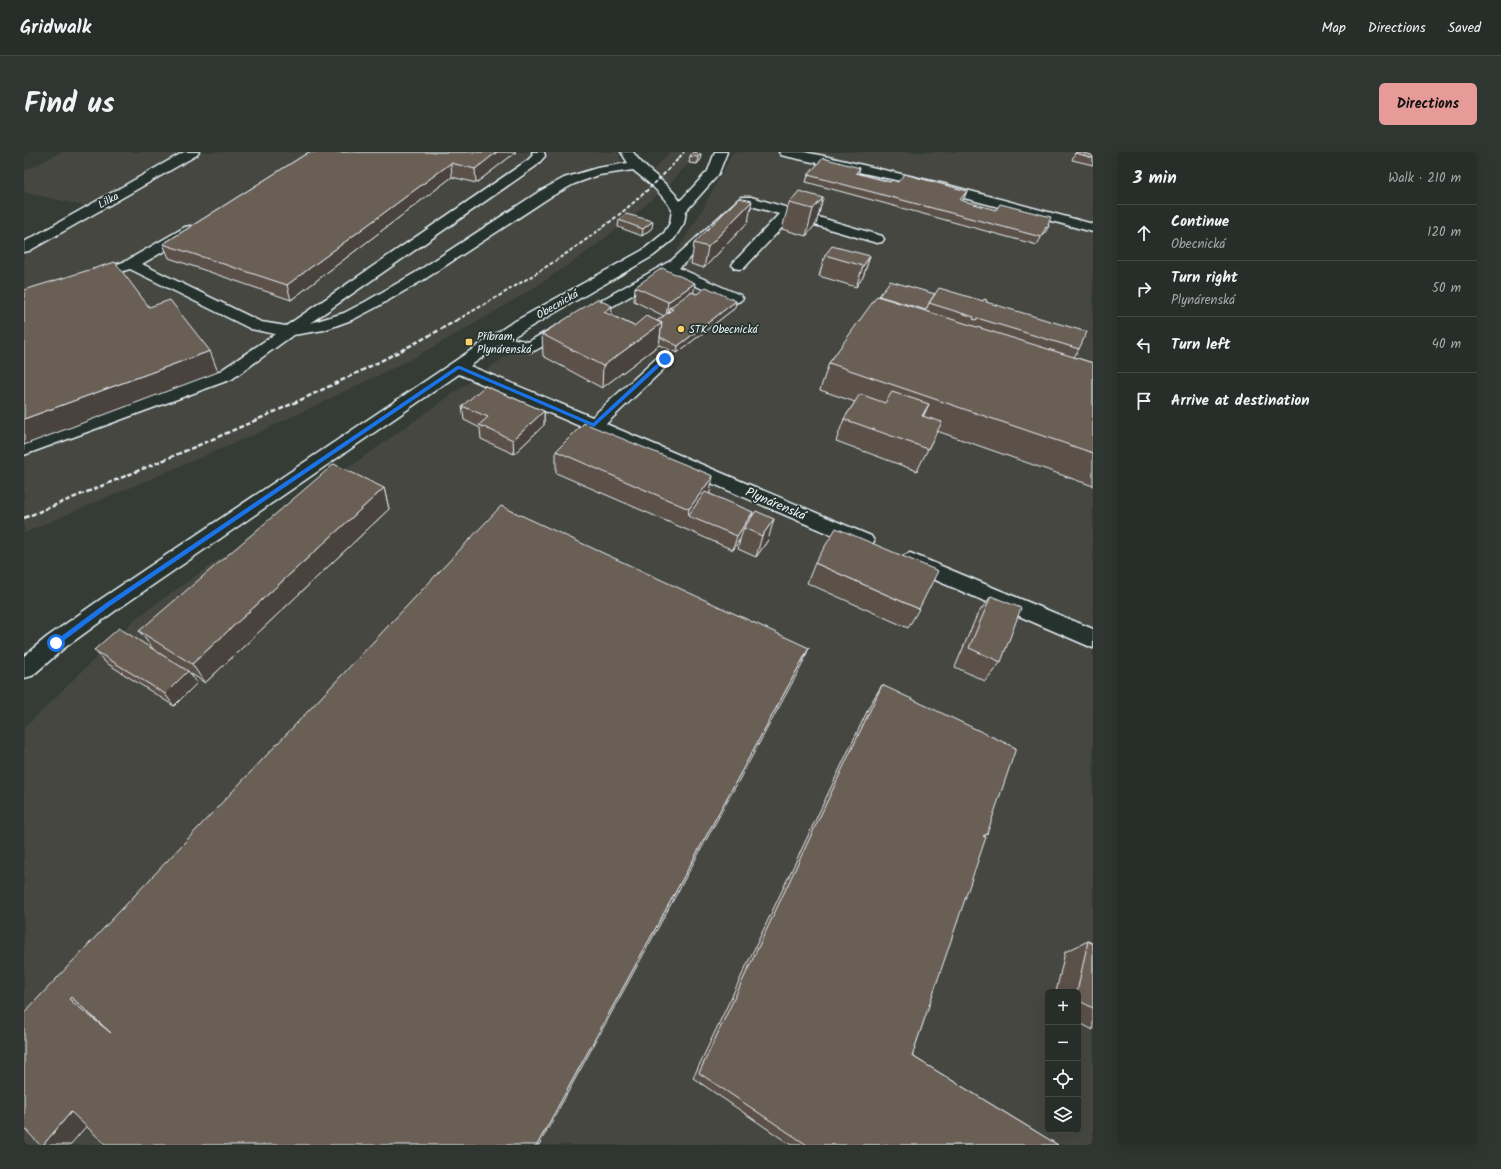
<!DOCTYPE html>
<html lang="en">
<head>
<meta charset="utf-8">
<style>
  body { margin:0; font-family:Kalam,sans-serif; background:#2f3530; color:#f1f3f6 }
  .controls { position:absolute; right:12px; bottom:12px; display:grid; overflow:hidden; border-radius:6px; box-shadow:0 4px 16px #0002 }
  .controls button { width:36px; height:36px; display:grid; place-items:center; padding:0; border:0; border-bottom:1px solid #434945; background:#272d28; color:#f1f3f6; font:20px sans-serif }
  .stop { position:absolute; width:12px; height:12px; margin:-9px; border:3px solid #1a73e8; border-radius:50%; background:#fff }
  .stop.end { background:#1a73e8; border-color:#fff; box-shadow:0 1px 4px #0008 }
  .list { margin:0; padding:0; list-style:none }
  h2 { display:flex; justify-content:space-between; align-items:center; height:52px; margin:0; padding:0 16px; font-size:17px }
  h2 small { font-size:13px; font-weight:400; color:#a4a8a8 }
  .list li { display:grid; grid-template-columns:26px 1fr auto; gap:12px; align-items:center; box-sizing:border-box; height:56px; padding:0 16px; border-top:1px solid #434945 }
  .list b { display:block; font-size:15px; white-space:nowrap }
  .list p { margin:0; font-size:13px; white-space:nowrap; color:#a4a8a8 }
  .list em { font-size:13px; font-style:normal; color:#a4a8a8 }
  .icon { flex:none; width:22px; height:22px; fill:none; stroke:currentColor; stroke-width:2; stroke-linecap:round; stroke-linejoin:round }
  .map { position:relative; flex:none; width:1069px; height:993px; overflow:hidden; border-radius:6px }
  header { display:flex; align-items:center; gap:24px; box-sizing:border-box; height:56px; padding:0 20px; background:#272d28; border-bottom:1px solid #434945 }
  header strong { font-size:19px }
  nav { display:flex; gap:22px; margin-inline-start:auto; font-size:14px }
  .intro { display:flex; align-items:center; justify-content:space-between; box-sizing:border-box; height:96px; padding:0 24px }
  h1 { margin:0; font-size:28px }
  .button { padding:10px 18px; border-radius:6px; background:#e69b98; color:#111; font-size:14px; font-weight:700 }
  main { display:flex; gap:24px; padding:0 24px }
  aside { flex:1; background:#272d28; border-radius:6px; box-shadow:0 4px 16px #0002 }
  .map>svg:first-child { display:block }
  .built { fill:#44463f; fill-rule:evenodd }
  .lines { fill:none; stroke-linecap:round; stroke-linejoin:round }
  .minor-casing { stroke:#e8f1f8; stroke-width:3 }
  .minor { fill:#26332d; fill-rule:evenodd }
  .rail-far1 { stroke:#e8f1f8; stroke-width:2; stroke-dasharray:4 2; stroke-linecap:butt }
  .rail { stroke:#e8f1f8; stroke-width:2.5; stroke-dasharray:5 2.5; stroke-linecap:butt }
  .wall { fill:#5b5149; stroke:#e8f1f8 }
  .shaded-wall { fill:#4a423c; stroke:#e8f1f8 }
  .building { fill:#6a5e55; stroke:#e8f1f8; fill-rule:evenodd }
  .route { fill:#1a73e8 }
  .poi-dot { fill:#ffd166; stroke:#26332d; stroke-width:1.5 }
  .labels { text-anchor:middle; stroke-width:3.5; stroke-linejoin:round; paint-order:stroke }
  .far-street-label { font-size:11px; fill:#e8f1f8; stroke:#26332d }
  .far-poi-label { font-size:11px; fill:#e8f1f8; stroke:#26332d; text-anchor:start }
  .street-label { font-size:13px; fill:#e8f1f8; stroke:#26332d }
</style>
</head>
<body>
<header>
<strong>Gridwalk</strong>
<nav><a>Map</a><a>Directions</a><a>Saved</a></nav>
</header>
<div class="intro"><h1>Find us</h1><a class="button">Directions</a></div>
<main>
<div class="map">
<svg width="1069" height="993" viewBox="0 0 1069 993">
  <rect width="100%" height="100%" fill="#343c35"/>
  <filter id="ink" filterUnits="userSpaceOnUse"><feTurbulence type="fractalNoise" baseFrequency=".025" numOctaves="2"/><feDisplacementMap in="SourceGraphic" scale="8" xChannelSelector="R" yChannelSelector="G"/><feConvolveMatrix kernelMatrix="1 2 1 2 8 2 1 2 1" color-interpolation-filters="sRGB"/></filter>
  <g filter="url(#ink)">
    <!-- built -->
    <path class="built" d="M37,0H594L598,11L620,27L646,0H675L645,33L601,71L555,106L513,134L454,170L384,209L241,278L0,381V97L72,57L0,40V19Z
      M709,0H1069V993H0V576L112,466L510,184L644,113L677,60ZM1024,840H1054V978H1024Z"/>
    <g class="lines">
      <!-- minor casing -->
      <g class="minor-casing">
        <path id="minor" d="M160,0H175L173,3L5,99L0,100V90Z
          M508,0H520L521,4L512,14L286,171L320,161L341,150L391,121L516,39L540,26L573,16L604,11L597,0H609C622,20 643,29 656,49L684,19L691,0H703L694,23L662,59L660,71L650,87L629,104L487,186L504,190L648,108L717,45H727L858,84L860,87L858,90L853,91L767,66L720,116L715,117L710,116L708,113L710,110L755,62L724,53L655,116L716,143L719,146L716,149L711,151L706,149L645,122L512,198L506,200L476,193L446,214L568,265L635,204L641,202L647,204L649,207L647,210L582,272L847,384L850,389L847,394L840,396L833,394L435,222L91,459L39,497L8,524L0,526V504L23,485L77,447L486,172L619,98L640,81L646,71L648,58C638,41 624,30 609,18L575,23L550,32L526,45L401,127L351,156L330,167L300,178L269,183L208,227L0,303V290L196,219L251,182L227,177L106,117L96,120L91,119L89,116L91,113L102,109L161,75L166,74L171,75L173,78L171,81L118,112L237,170L262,174L504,8L509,3Z
          M755,0H780L800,4L920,32L1069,72V80L876,29L761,4L757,3Z
          M886,401L1069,477V496L879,414L876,409L879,404Z"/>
      </g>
      <!-- minor -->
      <use href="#minor" class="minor"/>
      <!-- rail-far1 -->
      <path class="rail-far1" d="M433,168C511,124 602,69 660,0"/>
      <!-- rail -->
      <path class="rail" d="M0,366C147,305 296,246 435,167"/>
    </g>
    <!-- wall -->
    <path class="wall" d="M285,0H492L452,31L428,25L267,148L145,106L139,92Z
      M1051,1L1069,3V13L1048,8Z
      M677,2L676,9L673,12L665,11L666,4Z
      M836,16L834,22L866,30H874L943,39L940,46L938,49L1025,73L1020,83L1019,82L1013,93L782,30L784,23Z
      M799,46L792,72L782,84L758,77L765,51Z
      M595,68L628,76L618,84L594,75Z
      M724,70L680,116L667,112L670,91Z
      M801,103L846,104L839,125L832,135L795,124Z
      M611,135L670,141L711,156L653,201L635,193L578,236L519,204L518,182L587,163L610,174L633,169L640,164L610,149Z
      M911,142L962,150L1055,197L1050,205L1069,211V334L913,279L893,319L812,289L820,267L831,250L796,238L805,211L855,144Z
      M438,254L520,259V273L490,302L457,287L456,276L440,268Z
      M532,299L686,342L728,365L744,388L732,405L714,397L716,387L709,398L532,321Z
      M360,336L365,357L181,531L166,521L173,531L150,554L81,510L70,498H130L115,479Z
      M791,411L895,457L884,476L783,431Z
      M967,444L977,510L961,529L931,515L953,463Z
      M858,533L963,682L960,684L888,904L1034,993H767L669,926L847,551Z
      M1064,789L1069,792V878L1054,870V840H1032L1041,800Z"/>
    <!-- shaded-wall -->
    <path class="shaded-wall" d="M473,0H492L452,31L451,17Z
      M677,2L676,9L673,12L674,5Z
      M427,11L428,25L267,148L263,133Z
      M943,39L940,46L933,56L936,48Z
      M799,46L792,72L782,84L789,57Z
      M728,49L724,70L680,116L684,95Z
      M629,69L628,76L618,84L619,77Z
      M846,104L839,125L832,135L839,114Z
      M671,131L669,145L645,156L644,163L642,165L644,150Z
      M712,149L711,156L653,201L654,194Z
      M588,154L587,175L580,160Z
      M638,171L635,193L578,236L579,214Z
      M186,199L194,220L0,293V267Z
      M905,252L895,274L898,264Z
      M520,259V273L490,302L489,288Z
      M689,324L685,345L664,364L665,357Z
      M360,336L365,357L181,531L168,512Z
      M729,360L725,374L720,376L716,387L709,398L713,384Z
      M750,367L744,388L732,405L738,384Z
      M785,496L777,515L515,993H513Z
      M164,519L173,531L150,554L141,542Z
      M47,845L87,881L45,847Z
      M47,960L71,964L46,993H19Z"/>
    <!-- building -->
    <path class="building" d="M285,0H473L451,17L427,11L263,133L139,92Z
      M669,0L677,2L674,5L666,4Z
      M1052,0H1055L1069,3V6L1051,1Z
      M799,6L836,16L832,21L866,30L868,28L874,30L880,22L943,39L936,48L972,58L976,52L1027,65L1024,73H1025L1024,76L1022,75L1017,85L784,23Z
      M775,39L799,46L789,57L765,51Z
      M715,46L728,49L684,95L670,91Z
      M602,62L629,69L619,77L595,68Z
      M808,94L846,104L839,114L801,103Z
      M91,110L125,155L146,148L186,199L0,267V138Z
      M638,116L671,131L644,150L611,135Z
      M866,129L911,142L905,151L902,158L855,144Z
      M682,135L712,149L654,194L636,185L638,171L633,169L649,157L645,156L667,140L673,142Z
      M915,136L959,149L960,147L963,148L962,150L1063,180L1055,197L953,166L952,168L949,167L950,165L905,151Z
      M853,144L1069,211V301L805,211Z
      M573,147L588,154L580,160L610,174L622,164L638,171L579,214L518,182Z
      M461,234L520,259L489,288L455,273L464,265L438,254Z
      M868,240L905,252L898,264L918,270L904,297L820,267L836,242L861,251Z
      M560,271L689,324L665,357L532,299Z
      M310,312L360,336L168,512L115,479Z
      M681,340L729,360L713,384L664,364Z
      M477,354L785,496L513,993H82L47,960L19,993H16L0,976V875L1,874L0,873V861ZM47,845L87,881L45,847Z
      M732,359L750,367L738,384L720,376Z
      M812,376L914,419L895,457L791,411Z
      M967,444L997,456L977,510L945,496Z
      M95,476L164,519L141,542L70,498Z
      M858,533L992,596L963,682L959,684L962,685L888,904L1034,993H783L675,921Z
      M1064,789L1069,792V856L1054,848V840H1053Z"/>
  </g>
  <!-- route -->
  <path class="route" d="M639,206L644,207L570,275L435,217L86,454L34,493L32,494L28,491L82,451L433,214H436L569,271Z"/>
  <!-- markers -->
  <g class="poi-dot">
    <circle cx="657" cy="177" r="4"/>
    <rect x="441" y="186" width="8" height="8" rx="2"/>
  </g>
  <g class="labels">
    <!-- far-street labels -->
    <g class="far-street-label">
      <text transform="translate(84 48) rotate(-29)" y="4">Lilka</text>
      <text transform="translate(533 152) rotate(-30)" y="4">Obecnická</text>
    </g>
    <!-- far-poi labels -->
    <g class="far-poi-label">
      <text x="665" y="181">STK Obecnická</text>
      <text x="453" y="188">Příbram,<tspan x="453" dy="13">Plynárenská</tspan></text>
    </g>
    <!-- street labels -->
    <g class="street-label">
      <text transform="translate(752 351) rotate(23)" y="5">Plynárenská</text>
    </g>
  </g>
</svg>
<div class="controls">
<button>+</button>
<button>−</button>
<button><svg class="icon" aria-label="locate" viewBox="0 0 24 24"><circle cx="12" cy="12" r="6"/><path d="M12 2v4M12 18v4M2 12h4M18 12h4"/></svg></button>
<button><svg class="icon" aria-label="layers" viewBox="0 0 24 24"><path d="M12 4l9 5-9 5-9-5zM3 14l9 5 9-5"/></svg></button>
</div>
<div class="stop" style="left:32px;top:491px"></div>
<div class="stop end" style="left:641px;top:207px"></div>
</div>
<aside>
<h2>3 min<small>Walk · 210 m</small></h2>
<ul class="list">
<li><svg class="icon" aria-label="ahead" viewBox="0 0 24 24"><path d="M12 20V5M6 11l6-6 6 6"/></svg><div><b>Continue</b><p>Obecnická</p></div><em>120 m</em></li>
<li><svg class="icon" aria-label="right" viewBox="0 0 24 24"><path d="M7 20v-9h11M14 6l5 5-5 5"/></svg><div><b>Turn right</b><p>Plynárenská</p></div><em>50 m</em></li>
<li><svg class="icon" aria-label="left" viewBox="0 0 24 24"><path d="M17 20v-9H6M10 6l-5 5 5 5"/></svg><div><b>Turn left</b></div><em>40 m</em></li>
<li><svg class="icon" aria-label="arrive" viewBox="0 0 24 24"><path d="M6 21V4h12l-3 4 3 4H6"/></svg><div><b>Arrive at destination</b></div></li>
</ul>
</aside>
</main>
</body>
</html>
